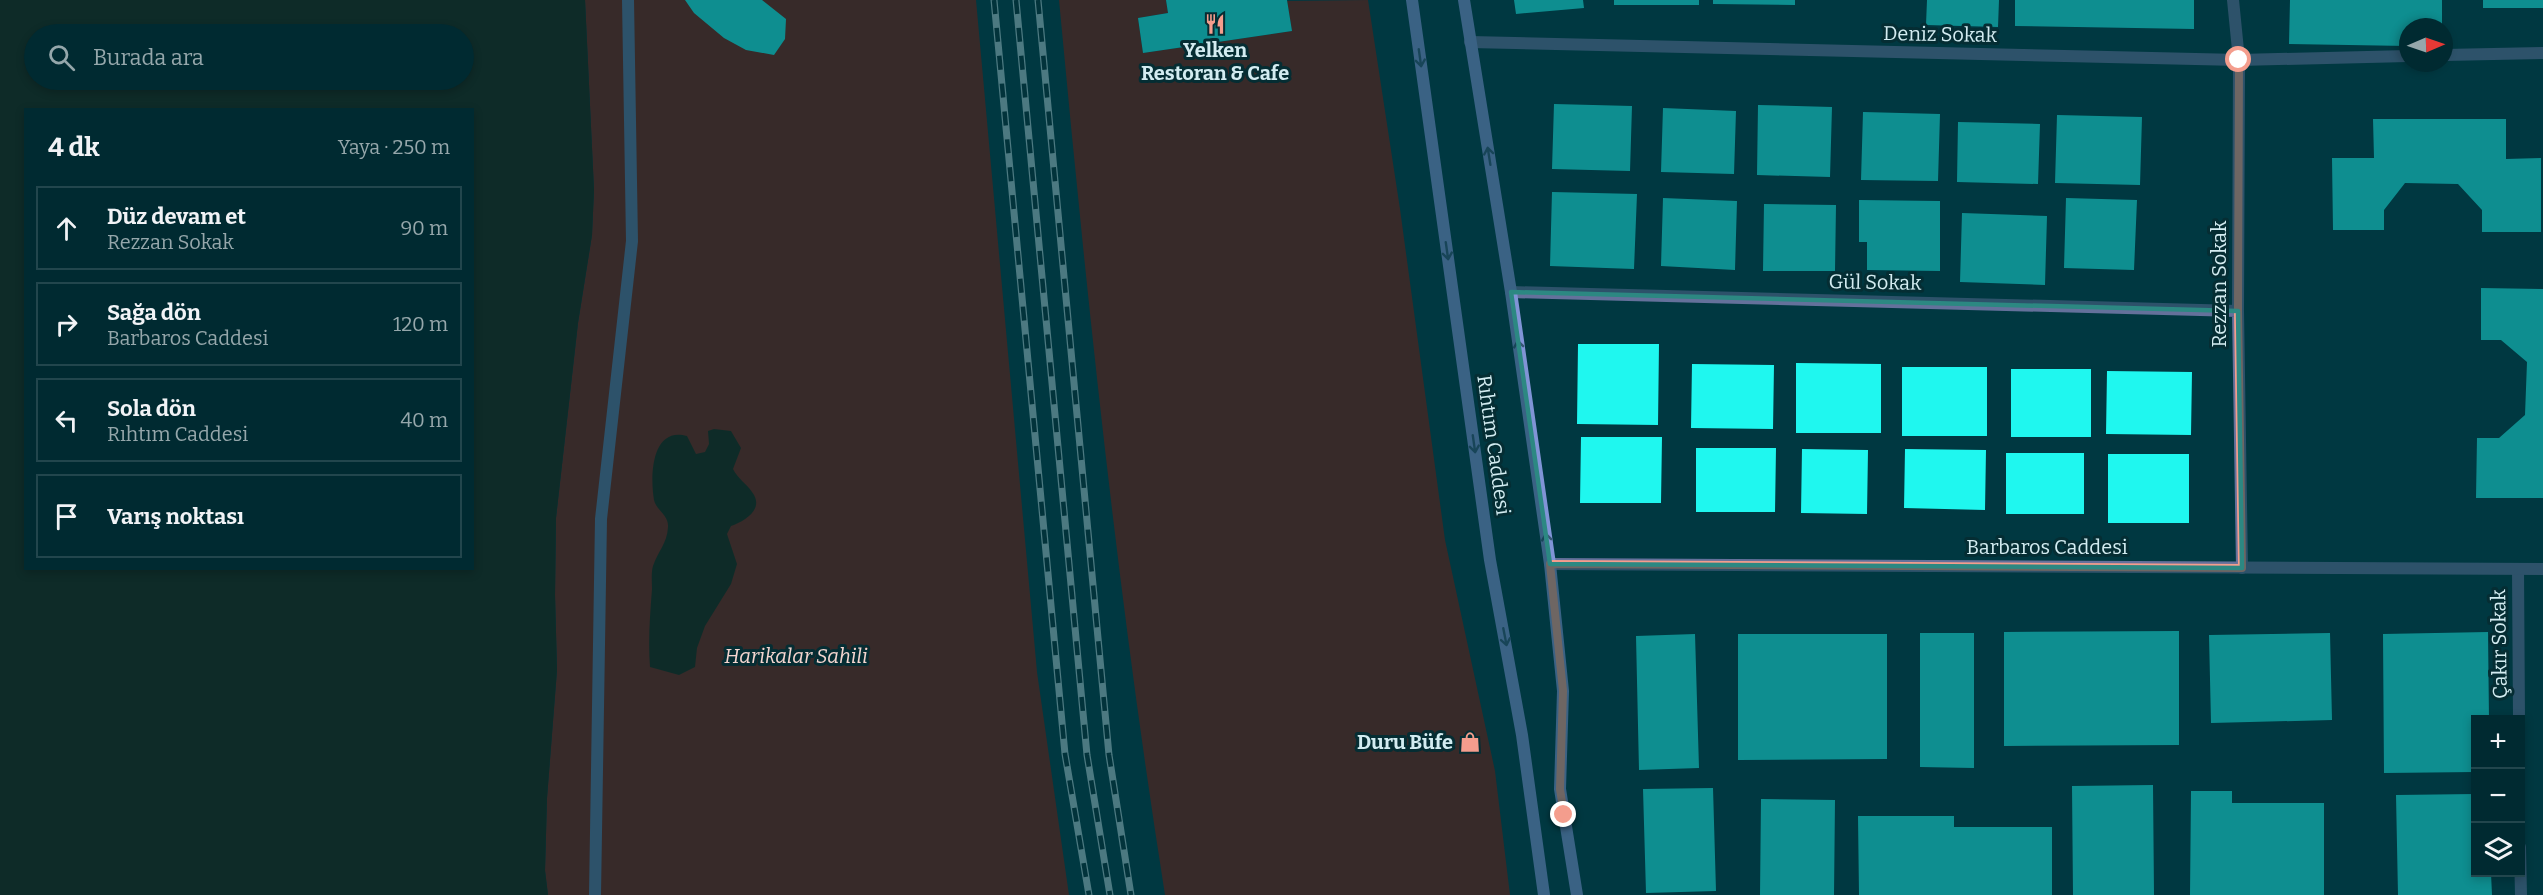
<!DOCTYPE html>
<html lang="tr">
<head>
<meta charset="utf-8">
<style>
  body { margin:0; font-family:Bitter,serif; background:#0e363d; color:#f1f3f6 }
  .controls { position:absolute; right:18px; bottom:18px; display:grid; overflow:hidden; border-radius:0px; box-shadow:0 3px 9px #0003 }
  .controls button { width:54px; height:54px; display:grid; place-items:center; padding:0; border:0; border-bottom:2px solid #22464d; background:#002a31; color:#f1f3f6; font:30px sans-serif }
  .compass { position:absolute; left:2399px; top:18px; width:54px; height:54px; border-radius:50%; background:#002a31; box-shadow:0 3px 9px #0003; rotate:88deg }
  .stop { position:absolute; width:18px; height:18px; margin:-14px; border:4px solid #f49d8d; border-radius:50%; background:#fff }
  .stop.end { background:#f49d8d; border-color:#fff; box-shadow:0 2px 6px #0008 }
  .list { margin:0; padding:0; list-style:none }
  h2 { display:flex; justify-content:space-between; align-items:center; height:78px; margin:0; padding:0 24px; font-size:26px }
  h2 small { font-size:20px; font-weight:400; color:#95a7ab }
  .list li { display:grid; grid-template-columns:39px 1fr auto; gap:18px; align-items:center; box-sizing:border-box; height:84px; margin:0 12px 12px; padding:0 12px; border:2px solid #22464d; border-radius:0px }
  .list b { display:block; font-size:22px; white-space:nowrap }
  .list p { margin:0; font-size:20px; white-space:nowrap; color:#95a7ab }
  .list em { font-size:20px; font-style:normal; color:#95a7ab }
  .icon { flex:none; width:33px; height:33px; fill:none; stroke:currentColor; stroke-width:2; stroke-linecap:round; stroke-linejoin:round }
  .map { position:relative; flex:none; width:2543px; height:895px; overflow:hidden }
  .search { position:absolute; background:#002a31; box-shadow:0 3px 9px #0003; left:24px; top:24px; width:450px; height:66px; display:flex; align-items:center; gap:15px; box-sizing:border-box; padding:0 21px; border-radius:33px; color:#95a7ab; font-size:22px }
  .panel { position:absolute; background:#002a31; box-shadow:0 3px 9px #0003; left:24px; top:108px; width:450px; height:462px; border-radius:0px }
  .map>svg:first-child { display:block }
  .green { fill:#7b190c }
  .water { fill:#211c0b; fill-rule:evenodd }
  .building { fill:#1ff7ef }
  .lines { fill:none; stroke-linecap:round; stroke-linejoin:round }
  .pedestrian { stroke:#64719b; stroke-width:12 }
  .minor { stroke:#64719b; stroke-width:12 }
  .tertiary { stroke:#64719b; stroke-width:12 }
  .secondary { stroke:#8094d6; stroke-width:12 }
  .rail-casing { stroke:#a9c8ce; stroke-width:7 }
  .rail { stroke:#052d33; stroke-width:4.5; stroke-dasharray:14; stroke-linecap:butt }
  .oneway { stroke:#365674 }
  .route { stroke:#f49d8d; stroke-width:8 }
  .marked { fill:none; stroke:#2c8882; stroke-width:4.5; stroke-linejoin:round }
  .labels { text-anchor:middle; stroke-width:6; stroke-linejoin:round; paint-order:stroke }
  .street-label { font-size:20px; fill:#d3ecf1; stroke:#052d33 }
  .poi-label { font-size:20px; font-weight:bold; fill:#d3ecf1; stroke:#052d33 }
  .park-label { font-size:20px; font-style:italic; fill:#f5d6d0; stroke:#052d33 }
</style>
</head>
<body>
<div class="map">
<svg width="2543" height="895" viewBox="0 0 2543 895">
  <rect width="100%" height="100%" fill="#003841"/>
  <!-- green -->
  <path class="green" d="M585,0H976L1037,672L1069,895H548L545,871L547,798L557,670L555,595L556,518L578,323L592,235L594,190Z
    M1059,0H1166L1168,13L1138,18L1143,53L1292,31L1287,1L1368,0L1400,209L1445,540L1495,771L1510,895H1165C1118,598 1087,299 1059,0Z"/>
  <!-- water -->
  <path class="water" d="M0,0H585L594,190L592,235L578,323L556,518L555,595L557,670L547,798L545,870L548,895H0ZM34,34H464V80H34ZM26,110H472V568H26Z
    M714,429L731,431L741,448L733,469C738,479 746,483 752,492C765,509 745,521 731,526L727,534L737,564L731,584L705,626L697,648L695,667L679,675L650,667C648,641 650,615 652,589C652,582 651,572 653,566C658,551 667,544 668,527C669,515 656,510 654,500C650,477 651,426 687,436L696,454L705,452L709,444L708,431Z"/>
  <!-- building -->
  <path class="building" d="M685,0H762L786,19L785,39L774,55L746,50L724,38L694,13Z
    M1166,0H1287L1292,31L1143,53L1138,18L1168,13Z
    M1514,0H1583L1584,8L1516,14Z
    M1614,0H1699V5H1614Z
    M1713,0H1795V5L1713,4Z
    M1927,0H1999L1998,27L1926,25Z
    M2015,0H2194V29L2015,26Z
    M2290,0H2442V27H2408V46L2289,44Z
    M2483,0H2543V8H2483Z
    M1554,104L1632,106L1630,171L1552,169Z
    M1758,105L1832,107L1830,177L1757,175Z
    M1663,108L1736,111L1734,174L1661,172Z
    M1863,112L1940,114L1938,181L1861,180Z
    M2057,115L2142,117L2140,185L2055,183Z
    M2373,119H2506V159L2541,158V232H2482V210L2458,184L2405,183L2384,210V230H2333L2332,158H2374Z
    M1958,122L2040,124L2038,184L1957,182Z
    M1552,192L1637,194L1634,269L1550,266Z
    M1663,198L1737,201L1735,270L1661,266Z
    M2066,198L2137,200L2134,270L2064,268Z
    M1859,200L1940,201V271L1867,270V242H1859Z
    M1764,204L1836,205L1835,271H1763Z
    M1962,213L2047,216L2045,285L1960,282Z
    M2481,288L2543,289V498H2476L2477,438H2499L2525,415L2527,362L2501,340H2481Z
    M1578,344H1659L1658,425L1577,424Z
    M1796,363L1881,364V433H1796Z
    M1692,364L1774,365L1773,429L1691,428Z
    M1902,367H1987V436H1902Z
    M2011,369H2091V437H2011Z
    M2107,371L2192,372L2191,435L2106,434Z
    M1581,437H1662L1661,503H1580Z
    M1696,448H1776L1775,512H1696Z
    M1802,449L1868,450L1867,514L1801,513Z
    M1905,449L1986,450L1985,510L1904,508Z
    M2006,453H2084V514H2006Z
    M2108,454H2189V523H2108Z
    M2179,631V745L2004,746V632Z
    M2488,632L2489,720H2475V772L2384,773L2383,634Z
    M1920,633H1974V768L1920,767Z
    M2330,633L2332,720L2211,723L2209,635Z
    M1695,634L1699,768L1639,770L1636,636Z
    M1738,634H1887V759L1738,760Z
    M2153,785L2154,895H2073L2072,786Z
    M1713,788L1716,891L1646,893L1643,789Z
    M2191,791H2232V803H2324V895H2190Z
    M2475,794V873H2491L2492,895H2398L2396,795Z
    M1761,799L1835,800L1834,895H1760Z
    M1858,816H1954V827H2052V895H1859Z"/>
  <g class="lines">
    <!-- pedestrian -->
    <path class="pedestrian" d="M595,895L601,519L632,241L628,0"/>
    <!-- minor -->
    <path class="minor" d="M2233,0L2239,60L2238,311L2242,568
      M1470,42L2239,60L2408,56
      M2444,55L2543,53
      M1511,292L2238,311
      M2518,569L2519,720
      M2520,847L2521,895"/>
    <!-- tertiary -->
    <path class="tertiary" d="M1550,564L2543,569"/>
    <!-- secondary -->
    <path class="secondary" d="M1412,0L1490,560L1522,735L1544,895
      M1464,0L1511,292L1550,564L1563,691L1560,789L1577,895"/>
    <!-- rail casing -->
    <g class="rail-casing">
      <path id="rail" d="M994,0L1065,754L1089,895
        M1016,0L1087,755L1110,895
        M1038,0L1109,755L1131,895"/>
    </g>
    <!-- rail -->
    <use href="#rail" class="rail"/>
  </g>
  <!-- one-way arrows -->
  <defs><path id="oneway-shaft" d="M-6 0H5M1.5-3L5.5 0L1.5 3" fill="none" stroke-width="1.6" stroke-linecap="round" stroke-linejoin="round" transform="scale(1.5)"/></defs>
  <g class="oneway">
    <use href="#oneway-shaft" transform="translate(1420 58) rotate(82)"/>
    <use href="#oneway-shaft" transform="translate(1489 156) rotate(-99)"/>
    <use href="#oneway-shaft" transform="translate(1447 251) rotate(82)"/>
    <use href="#oneway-shaft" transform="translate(1519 349) rotate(-98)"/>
    <use href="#oneway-shaft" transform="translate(1474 444) rotate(82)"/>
    <use href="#oneway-shaft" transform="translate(1547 542) rotate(-98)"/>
    <use href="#oneway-shaft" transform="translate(1505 637) rotate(79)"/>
  </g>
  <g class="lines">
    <!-- route -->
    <path class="route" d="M1564,815L1560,789L1563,691L1550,564L2242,568L2238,311L2239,60"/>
  </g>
  <!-- marked area -->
  <path d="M0 0H2543V895H0ZM1511,292L2238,311L2242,568L1550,564Z" fill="#003841" fill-opacity=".55" fill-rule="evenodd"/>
  <path class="marked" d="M1511,292L2238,311L2242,568L1550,564Z"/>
  <!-- icons -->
  <defs>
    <g id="restaurant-bare" transform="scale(1.62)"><path d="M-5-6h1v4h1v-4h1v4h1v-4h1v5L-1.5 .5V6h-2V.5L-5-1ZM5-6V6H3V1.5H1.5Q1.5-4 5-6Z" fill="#f49d8d" stroke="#052d33" stroke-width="2.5" paint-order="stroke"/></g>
    <g id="shop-bare" transform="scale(1.62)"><path d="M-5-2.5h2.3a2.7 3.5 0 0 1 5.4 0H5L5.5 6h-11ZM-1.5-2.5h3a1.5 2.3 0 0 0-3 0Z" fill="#f49d8d" stroke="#052d33" stroke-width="2.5" paint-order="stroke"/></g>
  </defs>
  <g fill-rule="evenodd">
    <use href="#restaurant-bare" x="1215" y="24"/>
    <use href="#shop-bare" x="1470" y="742"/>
  </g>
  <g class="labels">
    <!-- street labels -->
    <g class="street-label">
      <text transform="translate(1940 34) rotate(1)" y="7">Deniz Sokak</text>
      <text transform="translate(1875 282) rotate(1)" y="7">Gül Sokak</text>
      <text transform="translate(2219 284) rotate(-90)" y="7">Rezzan Sokak</text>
      <text transform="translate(1494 445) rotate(82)" y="7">Rıhtım Caddesi</text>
      <text x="2047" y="554">Barbaros Caddesi</text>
      <text transform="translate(2499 644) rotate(-91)" y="7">Çakır Sokak</text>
    </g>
    <!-- poi labels -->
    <g class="poi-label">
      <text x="1215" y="57">Yelken<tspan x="1215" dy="23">Restoran &amp; Cafe</tspan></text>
      <text x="1453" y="749" text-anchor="end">Duru Büfe</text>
    </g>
    <!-- park labels -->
    <g class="park-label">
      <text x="796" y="663">Harikalar Sahili</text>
    </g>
  </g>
</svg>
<div class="controls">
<button>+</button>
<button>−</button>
<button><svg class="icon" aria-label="layers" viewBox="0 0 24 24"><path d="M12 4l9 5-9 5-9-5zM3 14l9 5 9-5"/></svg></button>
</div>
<svg class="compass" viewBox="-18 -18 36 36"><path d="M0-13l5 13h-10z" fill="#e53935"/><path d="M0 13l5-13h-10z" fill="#95a7ab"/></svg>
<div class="stop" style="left:2239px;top:60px"></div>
<div class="stop end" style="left:1564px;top:815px"></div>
<div class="search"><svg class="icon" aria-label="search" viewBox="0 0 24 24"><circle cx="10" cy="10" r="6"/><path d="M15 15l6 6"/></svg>Burada ara</div>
<section class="panel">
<h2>4 dk<small>Yaya · 250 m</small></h2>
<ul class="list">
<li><svg class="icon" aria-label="ahead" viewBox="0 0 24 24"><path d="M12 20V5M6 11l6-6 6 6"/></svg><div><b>Düz devam et</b><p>Rezzan Sokak</p></div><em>90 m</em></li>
<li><svg class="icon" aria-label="right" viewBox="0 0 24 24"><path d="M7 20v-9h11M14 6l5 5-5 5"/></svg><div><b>Sağa dön</b><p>Barbaros Caddesi</p></div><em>120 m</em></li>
<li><svg class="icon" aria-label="left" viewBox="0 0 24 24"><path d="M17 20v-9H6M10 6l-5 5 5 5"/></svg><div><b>Sola dön</b><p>Rıhtım Caddesi</p></div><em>40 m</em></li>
<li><svg class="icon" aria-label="arrive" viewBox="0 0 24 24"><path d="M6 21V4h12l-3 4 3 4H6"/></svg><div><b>Varış noktası</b></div></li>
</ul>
</section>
</div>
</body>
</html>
